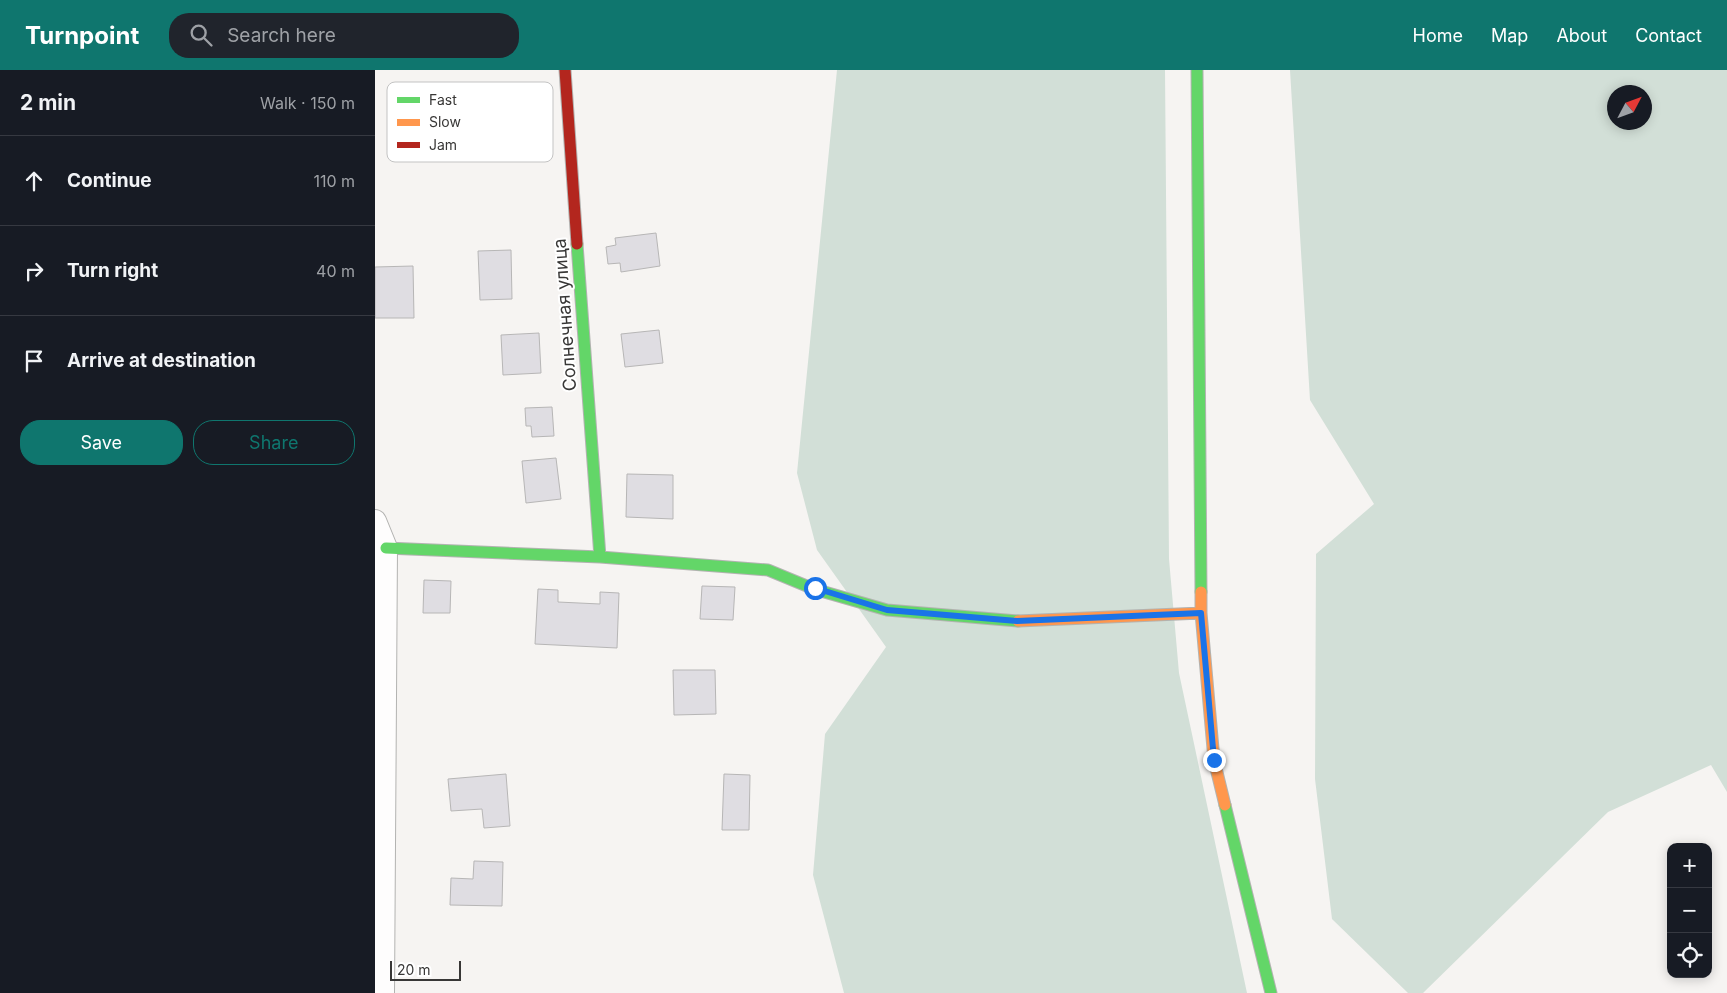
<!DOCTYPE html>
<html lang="en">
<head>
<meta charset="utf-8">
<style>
  body { margin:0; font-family:Inter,sans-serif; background:#20242c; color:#f1f3f6 }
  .controls { position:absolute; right:15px; bottom:15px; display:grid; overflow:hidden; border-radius:10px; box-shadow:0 2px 12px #0003 }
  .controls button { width:45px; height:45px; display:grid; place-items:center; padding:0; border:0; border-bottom:1px solid #363941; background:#171b24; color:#f1f3f6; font:25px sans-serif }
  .compass { position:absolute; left:1232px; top:15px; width:45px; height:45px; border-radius:50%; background:#171b24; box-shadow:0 2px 12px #0003; rotate:49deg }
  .scale { position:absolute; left:15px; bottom:12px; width:71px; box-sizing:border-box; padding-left:5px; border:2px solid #383736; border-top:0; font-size:14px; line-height:18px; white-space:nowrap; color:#383736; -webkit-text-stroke:4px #fff; paint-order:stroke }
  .stop { position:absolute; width:15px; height:15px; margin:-11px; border:4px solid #1a73e8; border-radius:50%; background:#fff }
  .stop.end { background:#1a73e8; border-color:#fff; box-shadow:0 1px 5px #0008 }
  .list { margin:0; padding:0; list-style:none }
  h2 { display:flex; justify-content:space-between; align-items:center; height:65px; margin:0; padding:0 20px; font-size:21px }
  h2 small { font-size:16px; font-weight:400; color:#9ea1a6 }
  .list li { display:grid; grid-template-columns:32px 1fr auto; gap:15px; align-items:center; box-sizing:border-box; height:90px; padding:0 20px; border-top:1px solid #363941 }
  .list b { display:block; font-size:19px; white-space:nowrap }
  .list em { font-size:16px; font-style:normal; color:#9ea1a6 }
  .actions { display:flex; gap:10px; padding:15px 20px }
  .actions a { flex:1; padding:11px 0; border:1px solid #0f766e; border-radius:20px; text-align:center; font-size:18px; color:#0f766e }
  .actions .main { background:#0f766e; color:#fff }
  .icon { flex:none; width:28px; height:28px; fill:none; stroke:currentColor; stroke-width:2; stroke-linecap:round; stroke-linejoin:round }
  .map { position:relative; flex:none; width:1352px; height:923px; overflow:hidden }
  header { display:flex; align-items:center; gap:30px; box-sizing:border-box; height:70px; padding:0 25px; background:#0f766e; color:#fff }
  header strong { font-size:24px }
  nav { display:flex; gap:28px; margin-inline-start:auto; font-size:18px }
  .search { width:350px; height:45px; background:#20242c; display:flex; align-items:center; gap:12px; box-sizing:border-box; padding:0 18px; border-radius:20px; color:#9ea1a6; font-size:19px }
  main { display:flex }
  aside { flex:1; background:#171b24 }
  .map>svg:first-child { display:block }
  .green { fill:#d2dfd7; fill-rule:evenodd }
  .building { fill:#dfdde2; stroke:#b7b6b6 }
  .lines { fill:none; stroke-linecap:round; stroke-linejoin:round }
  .street-casing { stroke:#b3b3b1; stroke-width:24 }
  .fast-casing { stroke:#b3b3b1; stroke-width:13 }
  .slow-casing { stroke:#b3b3b1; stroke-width:13 }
  .jam-casing { stroke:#b3b3b1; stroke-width:13 }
  .street { stroke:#fefdfd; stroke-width:22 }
  .fast { stroke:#63d668; stroke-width:11 }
  .slow { stroke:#ff974d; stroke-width:11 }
  .jam { stroke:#b3261e; stroke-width:11 }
  .route { stroke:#1a73e8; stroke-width:6 }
  .labels { text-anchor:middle; stroke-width:4; stroke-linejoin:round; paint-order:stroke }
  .street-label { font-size:18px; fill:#383736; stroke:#fff }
  .key { fill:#fff; stroke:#c3c3c3; stroke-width:1 }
  .key-label { font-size:14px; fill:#383736 }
</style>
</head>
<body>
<header>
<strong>Turnpoint</strong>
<div class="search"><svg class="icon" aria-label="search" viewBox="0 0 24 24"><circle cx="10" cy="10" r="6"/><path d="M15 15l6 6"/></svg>Search here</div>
<nav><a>Home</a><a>Map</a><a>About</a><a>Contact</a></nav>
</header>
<main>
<aside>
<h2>2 min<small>Walk · 150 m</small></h2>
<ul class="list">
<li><svg class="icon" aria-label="ahead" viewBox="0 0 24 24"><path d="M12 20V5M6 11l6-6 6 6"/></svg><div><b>Continue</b></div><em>110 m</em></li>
<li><svg class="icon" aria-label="right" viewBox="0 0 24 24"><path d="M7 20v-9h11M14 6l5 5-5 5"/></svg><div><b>Turn right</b></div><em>40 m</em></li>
<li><svg class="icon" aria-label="arrive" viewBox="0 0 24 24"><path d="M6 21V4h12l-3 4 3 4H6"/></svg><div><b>Arrive at destination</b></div></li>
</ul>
<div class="actions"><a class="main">Save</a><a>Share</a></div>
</aside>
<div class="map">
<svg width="1352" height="923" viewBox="0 0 1352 923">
  <rect width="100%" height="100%" fill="#f6f4f2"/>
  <!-- green -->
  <path class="green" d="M462,0H790L794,489L804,603L872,923H469L438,805L450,664L511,577L442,480L422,403Z
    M915,0H1352V722L1336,695L1233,742L1048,923H1033L957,849L940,709L941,484L999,434L935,330ZM1240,22H1270V52H1240Z"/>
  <!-- building -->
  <path class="building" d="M281,163L285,196L246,202L245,193L233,194L231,177L241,175L240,168Z
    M136,180L137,229L105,230L103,181Z
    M38,196L39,248H0V197Z
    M284,260L288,293L250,297L246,264Z
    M164,263L166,303L128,305L126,265Z
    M177,337L179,366L157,367L156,356H151L150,338Z
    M181,388L186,429L151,433L147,391Z
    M252,404L298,405V449L251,447Z
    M49,510L76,511L75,543H48Z
    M327,516L360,517L358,550L325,549Z
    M163,519L183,520V532L225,534V522L244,523L242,578L160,574Z
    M298,600H340L341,644L299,645Z
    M131,704L135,756L109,758L107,739L76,741L73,709Z
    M349,704L375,705L374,760H347Z
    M99,791L128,792L127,836L75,835L76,808L98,809Z"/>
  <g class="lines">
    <!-- street casing -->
    <g class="street-casing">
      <path id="street" d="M0,451L11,478L8,923"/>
    </g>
    <!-- fast casing -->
    <g class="fast-casing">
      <path id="fast" d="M822,0L826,522
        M202,174L225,487
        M11,478L225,487L393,500L439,519L512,540L643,551
        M850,735L896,923"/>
    </g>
    <!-- slow casing -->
    <g class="slow-casing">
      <path id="slow" d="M826,522V543L839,690L850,735
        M643,551L826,543"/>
    </g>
    <!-- jam casing -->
    <g class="jam-casing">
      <path id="jam" d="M190,0L202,174"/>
    </g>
    <!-- street -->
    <use href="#street" class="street"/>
    <!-- fast -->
    <use href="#fast" class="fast"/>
    <!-- slow -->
    <use href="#slow" class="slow"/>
    <!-- jam -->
    <use href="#jam" class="jam"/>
  </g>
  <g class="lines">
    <!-- route -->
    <path class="route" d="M440,518L512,540L642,551L826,543L839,690"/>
  </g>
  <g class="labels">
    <!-- street labels -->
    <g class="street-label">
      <text transform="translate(190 245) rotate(-94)" y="6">Солнечная улица</text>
    </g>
  </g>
  <!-- legend -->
  <rect x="12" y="12" width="166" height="80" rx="8" class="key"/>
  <rect x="22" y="27" width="23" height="6" fill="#63d668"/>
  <rect x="22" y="49" width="23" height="7" fill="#ff974d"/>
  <rect x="22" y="72" width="23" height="6" fill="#b3261e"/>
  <g class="key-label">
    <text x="54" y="35">Fast</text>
    <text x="54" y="57">Slow</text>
    <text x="54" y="80">Jam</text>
  </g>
</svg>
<div class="controls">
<button>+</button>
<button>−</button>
<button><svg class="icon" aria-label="locate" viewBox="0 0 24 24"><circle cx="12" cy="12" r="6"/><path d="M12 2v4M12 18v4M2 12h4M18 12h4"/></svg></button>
</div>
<svg class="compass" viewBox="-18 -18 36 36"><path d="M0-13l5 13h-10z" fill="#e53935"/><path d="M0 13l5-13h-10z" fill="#9ea1a6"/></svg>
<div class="scale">20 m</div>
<div class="stop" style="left:440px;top:518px"></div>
<div class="stop end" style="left:839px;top:690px"></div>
</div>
</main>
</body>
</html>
